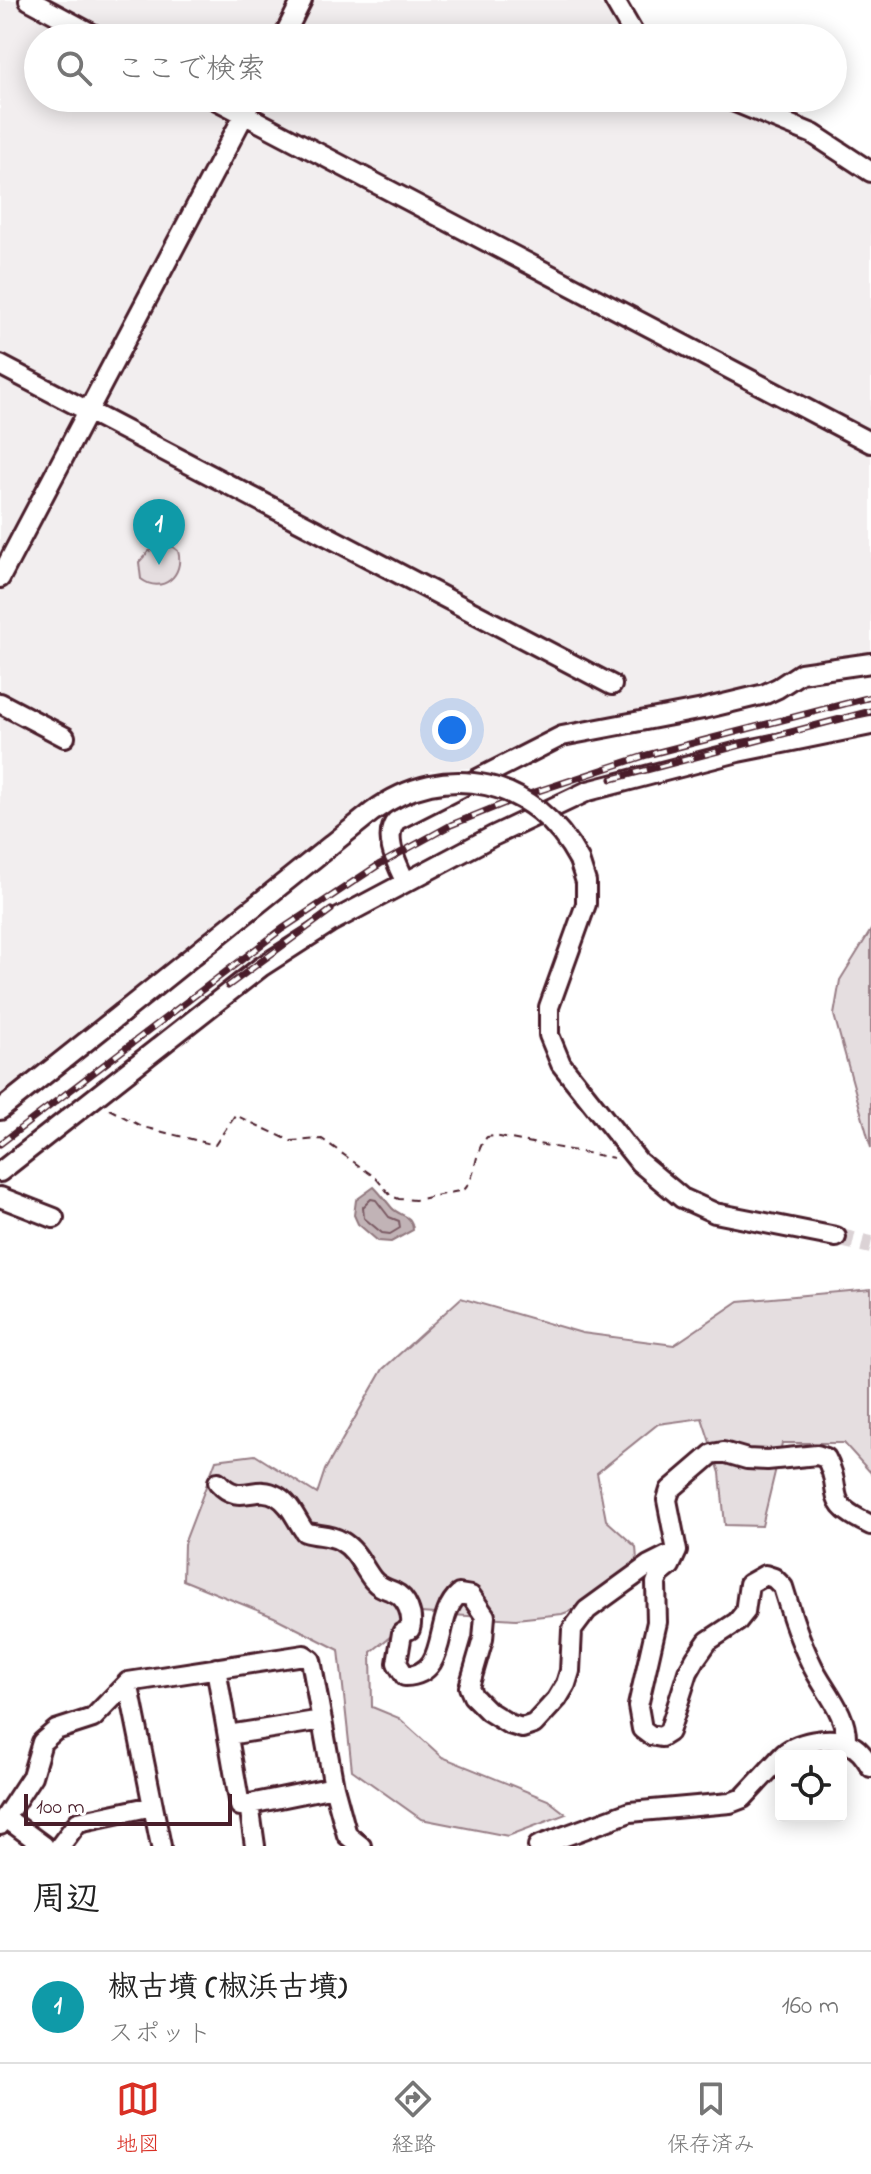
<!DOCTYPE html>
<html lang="ja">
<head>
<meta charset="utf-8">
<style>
  body { margin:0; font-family:"Indie Flower","Klee One",sans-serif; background:#f2f2f2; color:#222 }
  .controls { position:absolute; right:24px; bottom:24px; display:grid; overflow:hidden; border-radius:8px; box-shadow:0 4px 20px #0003 }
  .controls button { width:72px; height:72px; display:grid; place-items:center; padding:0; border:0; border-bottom:2px solid #e0e0e0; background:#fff; color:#222; font:40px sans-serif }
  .scale { position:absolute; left:24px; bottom:20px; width:208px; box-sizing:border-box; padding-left:8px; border:4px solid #4a1f2b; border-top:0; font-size:22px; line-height:28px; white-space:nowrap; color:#4a1f2b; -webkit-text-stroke:6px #fff; paint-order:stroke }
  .you { position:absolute; left:452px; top:730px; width:28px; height:28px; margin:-20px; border:6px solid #fff; border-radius:50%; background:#1a73e8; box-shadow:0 0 0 12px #1a73e833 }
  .badge { display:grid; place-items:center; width:52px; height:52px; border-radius:50%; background:#d93025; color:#fff; font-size:26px; font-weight:700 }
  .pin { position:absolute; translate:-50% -66px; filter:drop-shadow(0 2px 4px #0008) }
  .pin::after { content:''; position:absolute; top:42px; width:28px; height:24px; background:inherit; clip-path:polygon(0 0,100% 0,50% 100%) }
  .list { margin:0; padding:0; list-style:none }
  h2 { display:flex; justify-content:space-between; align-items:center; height:104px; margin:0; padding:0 32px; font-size:34px }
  h2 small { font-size:26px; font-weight:400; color:#767676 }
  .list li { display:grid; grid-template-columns:52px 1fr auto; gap:24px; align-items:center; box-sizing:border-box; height:112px; padding:0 32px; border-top:2px solid #e0e0e0 }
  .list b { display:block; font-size:30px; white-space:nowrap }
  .list p { margin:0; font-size:26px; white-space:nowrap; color:#767676 }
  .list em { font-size:26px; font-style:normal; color:#767676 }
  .icon { flex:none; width:44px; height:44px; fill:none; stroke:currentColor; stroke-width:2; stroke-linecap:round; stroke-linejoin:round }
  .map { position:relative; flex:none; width:871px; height:1846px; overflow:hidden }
  .search { position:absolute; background:#fff; box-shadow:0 4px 20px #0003; left:24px; right:24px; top:24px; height:88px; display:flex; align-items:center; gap:20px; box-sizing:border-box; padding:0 28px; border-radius:44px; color:#767676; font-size:30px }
  .sheet { height:216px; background:#fff }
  nav { display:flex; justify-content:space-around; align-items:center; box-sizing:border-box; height:112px; border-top:2px solid #e0e0e0; background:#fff; font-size:22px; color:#767676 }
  nav a { display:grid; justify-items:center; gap:4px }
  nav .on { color:#d93025 }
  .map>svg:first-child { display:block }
  .built { fill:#f2eeef }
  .green { fill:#e5dee0; stroke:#987e86; stroke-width:2 }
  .water { fill:#c1b3b6; stroke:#91787e; stroke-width:2 }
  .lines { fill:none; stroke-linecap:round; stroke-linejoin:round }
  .shore { stroke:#7a5a63; stroke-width:2 }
  .minor-tunnel { stroke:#dbd2d5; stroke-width:18; stroke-dasharray:18 9; stroke-linecap:butt }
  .minor-casing { stroke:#4a1f2b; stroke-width:24 }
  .path { stroke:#4a1f2b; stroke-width:2; stroke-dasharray:8 6; stroke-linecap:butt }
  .minor { stroke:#fff; stroke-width:18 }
  .rail-casing { stroke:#4a1f2b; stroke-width:7 }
  .rail { stroke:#fff; stroke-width:4; stroke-dasharray:12; stroke-linecap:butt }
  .minor-bridge-casing { stroke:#4a1f2b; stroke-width:24; stroke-linecap:butt }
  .minor-bridge { stroke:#fff; stroke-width:18 }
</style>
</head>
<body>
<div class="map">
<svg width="871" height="1846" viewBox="0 0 871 1846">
  <rect width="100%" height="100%" fill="#fff"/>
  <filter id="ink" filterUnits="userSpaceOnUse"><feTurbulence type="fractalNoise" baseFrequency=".0125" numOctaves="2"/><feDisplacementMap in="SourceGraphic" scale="16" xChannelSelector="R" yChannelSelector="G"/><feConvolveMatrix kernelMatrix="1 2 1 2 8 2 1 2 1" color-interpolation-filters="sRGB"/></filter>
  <g filter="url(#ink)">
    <!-- built -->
    <path class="built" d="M0,0H594L614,13L629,38H38V98H709L812,140L871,180V652L803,664L751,685L487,767L430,771L404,782L185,951L0,1102Z"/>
    <!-- green -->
    <path class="green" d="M159,546L173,547L178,551C185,575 162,595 141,579L139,562L149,551Z
      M871,930V1148L834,1015L840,980Z
      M871,1289V1473L844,1443H782L762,1526L725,1525L720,1473L702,1418L658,1424L597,1473L606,1520L636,1547L639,1586L562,1614L516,1619L420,1613L371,1652L372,1707L399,1718L442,1757L548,1800L566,1814L508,1836L421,1819L352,1770L339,1650L274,1617L183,1580L184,1544L216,1460L255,1455L317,1494L325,1470L383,1369L461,1298L582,1333L674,1345L739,1301Z"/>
    <!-- water -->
    <path class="water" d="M374,1187C381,1194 386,1201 392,1208C400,1217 412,1213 413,1230L391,1242L378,1241L358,1224L354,1215L356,1200Z"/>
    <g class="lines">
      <!-- shore -->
      <path class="shore" d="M371,1199L376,1200L389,1217L399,1221L400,1228L390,1234L382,1233L364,1218L363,1207Z"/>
      <!-- minor-tunnel -->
      <path class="minor-tunnel" d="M836,1237L871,1245"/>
      <!-- minor casing -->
      <g class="minor-casing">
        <path id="minor" d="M29,0L100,38
          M614,0L636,38
          M283,38L302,0
          M213,98L871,443
          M725,98L813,134L871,172
          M0,365L612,685
          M0,578L253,98
          M0,703L65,737
          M579,860L586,882V904L549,1007V1035L561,1064L639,1162L682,1198L715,1213L836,1237
          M405,881C397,864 382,835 397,820L562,736L703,709L765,694L778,688L801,673L871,663
          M0,1110L122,1013
          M0,1172L261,967L331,922L493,836L588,791L738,752L871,725
          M0,1197L54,1218
          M218,1482C240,1507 255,1483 277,1496C291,1504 296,1520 305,1532C317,1536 330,1534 341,1541C357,1550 362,1566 373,1580C380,1588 385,1588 394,1592C407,1598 414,1616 410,1629L402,1633L397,1663L405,1676C451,1675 432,1617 459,1594L471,1596L485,1616L483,1639L469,1687L473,1696L488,1711L509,1724L522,1728L534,1724L557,1699L566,1684L570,1671L572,1630L587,1610L649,1565L677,1551
          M216,1668L240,1806L334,1787
          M128,1682L161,1846
          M228,1735L322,1720
          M846,1742C848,1713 822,1688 811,1663C799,1639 791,1613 783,1587L774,1578L765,1575L749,1584L745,1612L737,1622L708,1641L696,1658L688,1672L669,1732L661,1737L650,1735L642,1729L638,1706L657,1622L656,1583L660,1574L670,1566L677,1551L667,1500L670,1490L712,1454L723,1452L747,1459L767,1460L817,1455L826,1458C846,1495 819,1501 871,1525
          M782,1756C795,1742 831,1735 849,1744C860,1749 865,1758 871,1767
          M249,1804L255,1846
          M6,1818L44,1846
          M0,1825L32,1776L42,1742L56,1730L93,1718L128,1682L304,1655L311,1660L334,1787L347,1835L361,1846
          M60,1846L78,1822L153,1806
          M538,1846L630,1812L730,1803L743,1798L781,1757"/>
      </g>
      <!-- path -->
      <path class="path" d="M109,1109L143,1127L215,1145L235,1115L291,1141L322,1139L376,1178L391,1196L399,1199L415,1200L464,1190C478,1175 473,1152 487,1137L494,1136L614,1158"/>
      <!-- minor -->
      <use href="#minor" class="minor"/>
      <!-- rail casing -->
      <g class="rail-casing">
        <path id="rail" d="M612,779L871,711
          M228,986L331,910
          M0,1144L282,929L380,864L451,825L520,797L647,755L871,697"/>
      </g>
      <!-- rail -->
      <use href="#rail" class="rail"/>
      <!-- minor-bridge casing -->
      <g class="minor-bridge-casing">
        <path id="minor-bridge" d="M122,1013L372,812C447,757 536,780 579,860"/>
      </g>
      <!-- minor-bridge -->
      <use href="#minor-bridge" class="minor-bridge"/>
    </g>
  </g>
</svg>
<div class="controls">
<button><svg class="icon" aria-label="locate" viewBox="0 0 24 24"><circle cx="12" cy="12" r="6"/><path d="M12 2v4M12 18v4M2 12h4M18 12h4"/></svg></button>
</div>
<div class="scale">100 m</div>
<div class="you"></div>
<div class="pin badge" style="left:159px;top:565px;background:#0f9aa8">1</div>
<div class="search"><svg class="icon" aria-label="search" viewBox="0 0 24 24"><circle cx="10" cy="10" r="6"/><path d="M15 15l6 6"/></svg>ここで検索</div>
</div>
<section class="sheet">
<h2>周辺<small></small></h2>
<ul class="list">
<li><span class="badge" style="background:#0f9aa8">1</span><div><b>椒古墳 (椒浜古墳)</b><p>スポット</p></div><em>160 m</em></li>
</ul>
</section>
<nav>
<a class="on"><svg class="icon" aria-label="map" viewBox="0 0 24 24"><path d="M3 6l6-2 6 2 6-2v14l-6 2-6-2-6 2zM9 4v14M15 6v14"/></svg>地図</a>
<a><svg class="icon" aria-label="directions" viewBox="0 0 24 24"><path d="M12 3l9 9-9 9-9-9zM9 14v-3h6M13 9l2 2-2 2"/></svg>経路</a>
<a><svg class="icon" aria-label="saved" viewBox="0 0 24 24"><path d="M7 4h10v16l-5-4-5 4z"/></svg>保存済み</a>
</nav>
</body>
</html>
